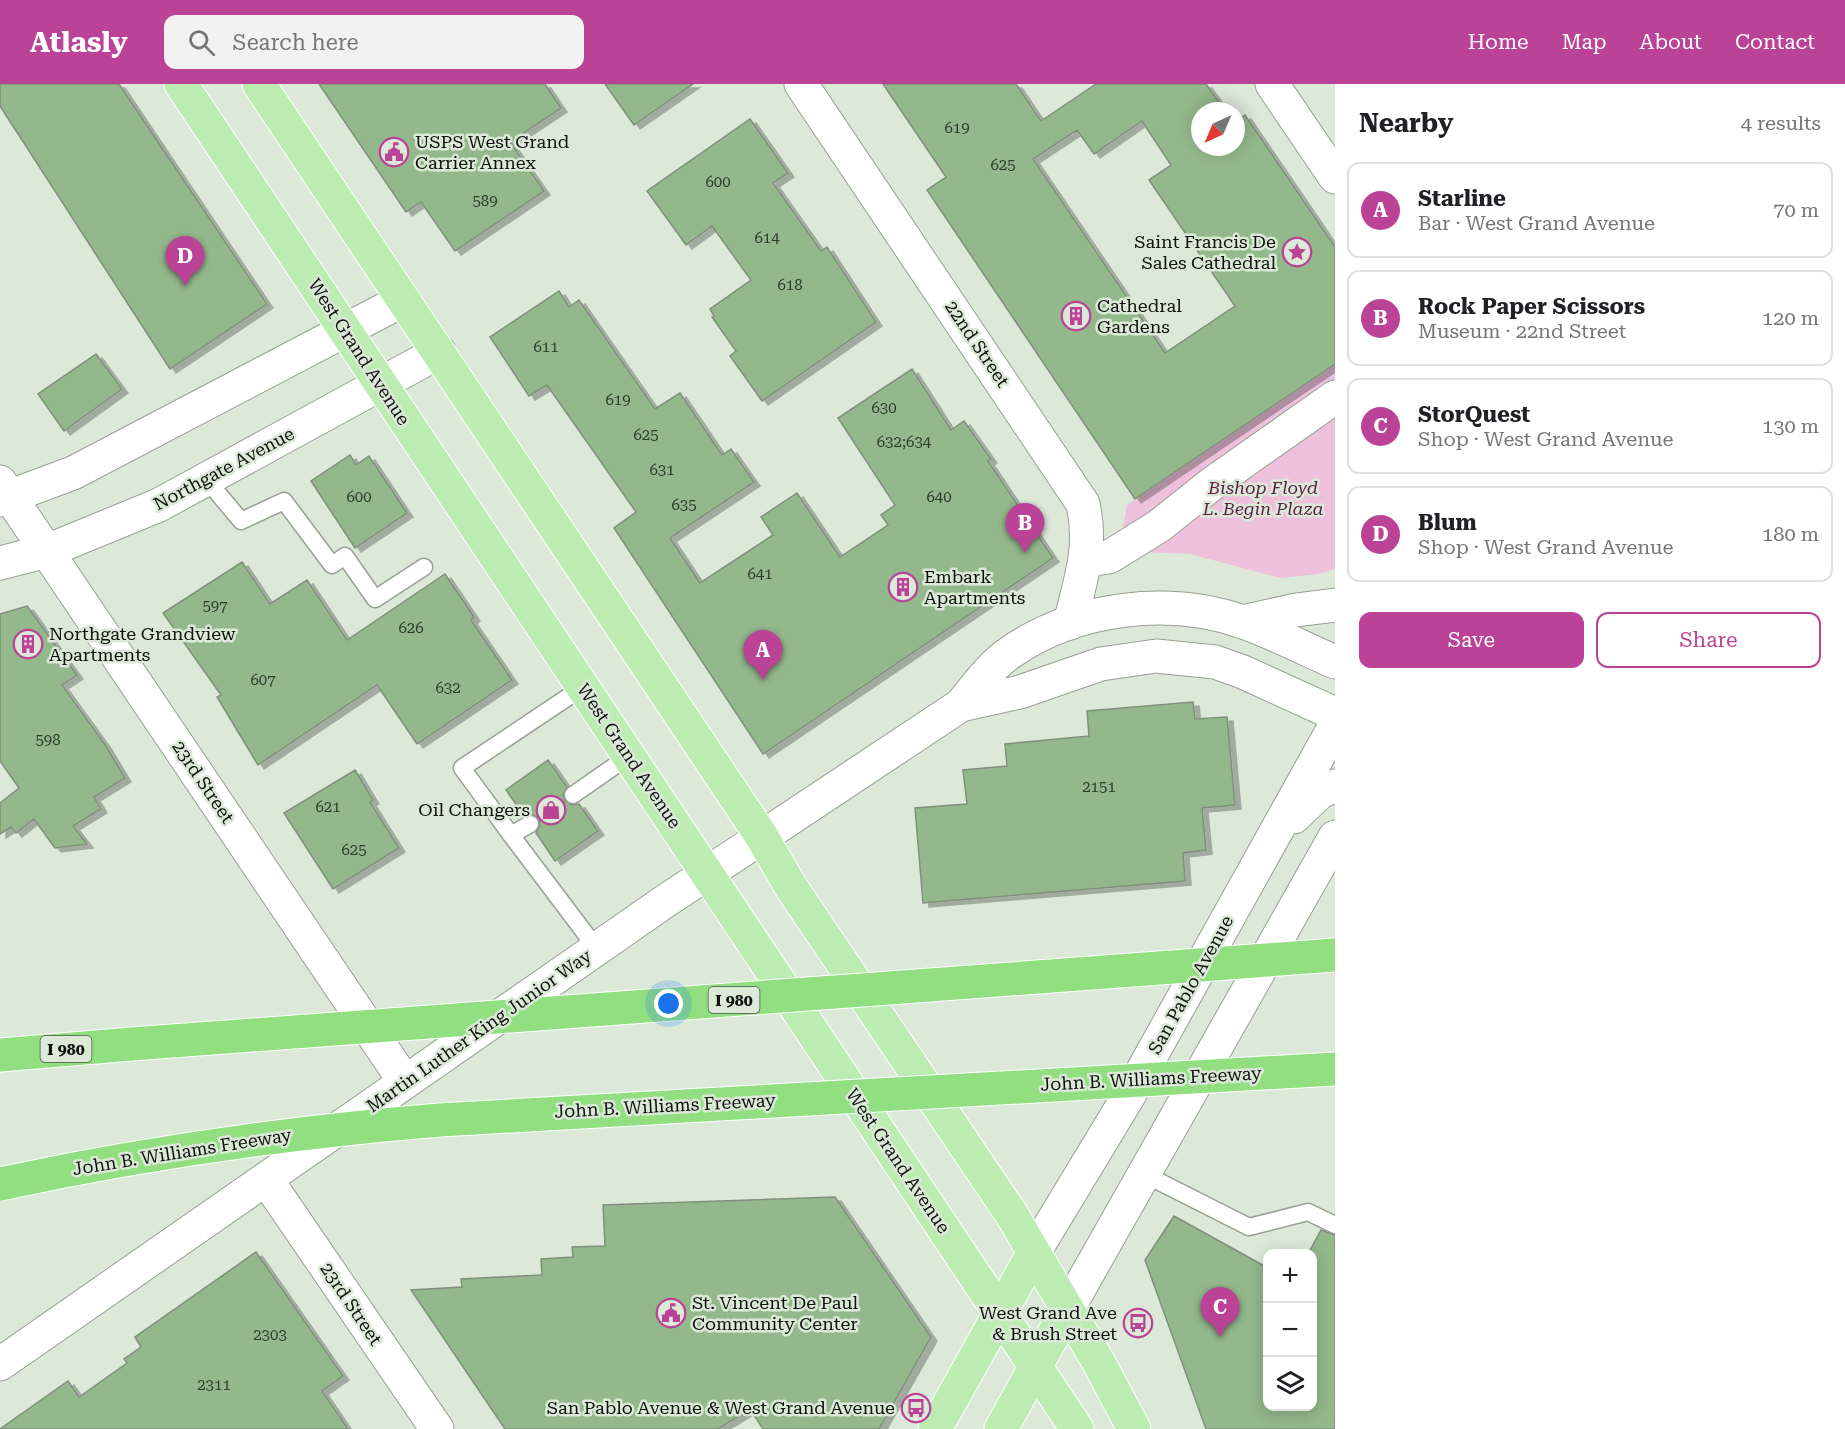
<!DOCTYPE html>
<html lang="en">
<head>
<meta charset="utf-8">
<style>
  body { margin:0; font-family:"Roboto Serif",serif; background:#f2f2f2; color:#202124 }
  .controls { position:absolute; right:18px; bottom:18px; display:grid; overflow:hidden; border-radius:12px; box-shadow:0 3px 15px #0003 }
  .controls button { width:54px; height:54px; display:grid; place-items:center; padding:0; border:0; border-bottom:2px solid #e0e0e0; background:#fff; color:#202124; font:30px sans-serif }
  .compass { position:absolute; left:1191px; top:18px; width:54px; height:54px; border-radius:50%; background:#fff; box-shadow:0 3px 15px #0003; rotate:224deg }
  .you { position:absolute; left:669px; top:920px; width:21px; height:21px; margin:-15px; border:4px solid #fff; border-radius:50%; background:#1a73e8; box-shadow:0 0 0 9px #1a73e833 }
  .badge { display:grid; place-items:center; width:39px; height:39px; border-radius:50%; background:#bb4397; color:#fff; font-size:20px; font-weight:700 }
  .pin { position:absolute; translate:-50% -50px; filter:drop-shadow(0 2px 3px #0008) }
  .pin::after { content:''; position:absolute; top:32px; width:21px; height:18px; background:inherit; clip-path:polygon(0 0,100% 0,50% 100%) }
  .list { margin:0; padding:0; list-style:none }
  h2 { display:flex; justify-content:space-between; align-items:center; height:78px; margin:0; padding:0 24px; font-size:26px }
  h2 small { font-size:20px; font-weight:400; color:#757577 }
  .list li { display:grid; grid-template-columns:39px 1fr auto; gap:18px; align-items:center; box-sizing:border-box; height:96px; margin:0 12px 12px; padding:0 12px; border:2px solid #e0e0e0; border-radius:12px }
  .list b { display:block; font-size:22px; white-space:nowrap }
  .list p { margin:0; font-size:20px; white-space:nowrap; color:#757577 }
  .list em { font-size:20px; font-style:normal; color:#757577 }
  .actions { display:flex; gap:12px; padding:18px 24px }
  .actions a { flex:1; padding:14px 0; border:2px solid #bb4397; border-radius:12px; text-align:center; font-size:21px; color:#bb4397 }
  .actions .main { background:#bb4397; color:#fff }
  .icon { flex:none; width:33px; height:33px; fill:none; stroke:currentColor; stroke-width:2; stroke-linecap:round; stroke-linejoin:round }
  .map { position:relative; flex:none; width:1335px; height:1345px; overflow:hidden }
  header { display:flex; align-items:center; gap:36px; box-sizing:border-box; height:84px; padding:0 30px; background:#bb4397; color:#fff }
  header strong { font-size:28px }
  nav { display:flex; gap:33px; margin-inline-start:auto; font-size:21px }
  .search { width:420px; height:54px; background:#f2f2f2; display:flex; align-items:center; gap:15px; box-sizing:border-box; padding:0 21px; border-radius:12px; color:#757577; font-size:22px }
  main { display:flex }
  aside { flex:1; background:#fff }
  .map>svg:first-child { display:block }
  .green { fill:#efc0dc }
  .building { fill:#93b88b; stroke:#828e7f; stroke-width:1.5; fill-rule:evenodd; filter:url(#shadow) }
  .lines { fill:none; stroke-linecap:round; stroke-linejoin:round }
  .lane-casing { stroke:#95a192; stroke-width:19 }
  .street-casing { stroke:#95a192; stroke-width:35 }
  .secondary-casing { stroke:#95a192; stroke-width:35 }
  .primary-casing { stroke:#fff; stroke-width:35 }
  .highway-casing { stroke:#fff; stroke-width:35 }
  .lane { stroke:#fff; stroke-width:16 }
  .street { stroke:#fff; stroke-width:33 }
  .secondary { stroke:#fff; stroke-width:33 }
  .primary { stroke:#bdecb3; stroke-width:33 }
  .highway { stroke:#91df80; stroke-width:33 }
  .highway-bridge-casing { stroke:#fff; stroke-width:35; stroke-linecap:butt }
  .highway-bridge { stroke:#91df80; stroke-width:33 }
  .labels { text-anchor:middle; stroke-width:5; stroke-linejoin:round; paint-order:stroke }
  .number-label { font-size:15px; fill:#2e3c2c }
  .shield { fill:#dce9d9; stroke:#4b524a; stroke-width:1.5 }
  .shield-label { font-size:16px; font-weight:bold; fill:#0d120c }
  .poi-label { font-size:18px; fill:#0d120c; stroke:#dce9d9; text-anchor:start }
  .street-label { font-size:18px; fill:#0d120c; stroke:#dce9d9 }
  .park-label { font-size:18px; font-style:italic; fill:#5c1f4a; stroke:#dce9d9 }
</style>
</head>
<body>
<header>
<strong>Atlasly</strong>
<div class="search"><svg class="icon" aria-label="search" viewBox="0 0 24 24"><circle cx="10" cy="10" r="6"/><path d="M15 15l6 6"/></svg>Search here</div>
<nav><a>Home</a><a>Map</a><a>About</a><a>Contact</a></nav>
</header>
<main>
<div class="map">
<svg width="1335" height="1345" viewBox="0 0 1335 1345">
  <defs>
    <filter id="shadow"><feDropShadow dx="6" dy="4" stdDeviation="0" flood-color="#0004"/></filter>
  </defs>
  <rect width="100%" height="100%" fill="#dce9d9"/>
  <!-- green -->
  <path class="green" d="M1335,280V485L1319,490L1281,494L1190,470L1119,467L1127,421Z"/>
  <!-- building -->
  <path class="building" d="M0,0H119L267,220L170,285L0,22Z
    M319,0H545L561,24L510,58L544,107L455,167L421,118L406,128Z
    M605,0H693L634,41Z
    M883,0H1016L1041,37L1096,0H1206L1225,27H1200V63H1236V37L1245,31L1335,163V280L1135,415L927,106L946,93ZM1142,37L1171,81L1149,96L1235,222L1165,269L1033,75L1077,46L1094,70Z
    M750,35L788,89L773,99L821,167L827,163L876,238L762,317L730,272L736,267L712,233L714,232L710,225L751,196L712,142L686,161L647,107Z
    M559,207L569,223L579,216L655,325L680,309L722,371L731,365L754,398L670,454L700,499L773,451L761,433L797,409L840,473L888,441L881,431L895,421L838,334L912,285L951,346L964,337L991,375L988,377L1053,474L763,670L614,444L636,428L547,301L529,312L490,253Z
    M96,270L122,305L64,347L38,310Z
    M350,371L356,381L369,372L407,429L355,464L311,397Z
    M242,478L270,520L307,496L347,556L445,490L474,533L471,536L512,596L417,660L377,601L258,681L217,613L221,611L163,529Z
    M27,522L77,591L62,601L106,662L125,694L94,713L101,725L73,742L87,760L55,764L34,735L16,749L11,743L0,750V719L19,704L0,677V530Z
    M1193,618L1195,635L1227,633L1235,721L1202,724L1206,766L1183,769L1185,797L923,819L915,724L967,720L963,686L1007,682L1005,660L1089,652L1087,627Z
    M548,676L567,703L563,711L565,717L573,721L579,720L598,747L555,777L536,749L540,741L539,734L531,730L524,732L506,706Z
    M355,686L373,716L370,718L399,764L333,805L284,729Z
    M835,1113L931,1253L879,1345H763L750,1325L718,1345H505L411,1206L462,1203L461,1195L542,1191L541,1175L573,1173L572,1163L605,1162L603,1121Z
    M1174,1132L1268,1184V1323H1312V1170H1308L1321,1146L1335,1151V1345H1206L1145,1176Z
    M256,1168L343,1292L322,1307L348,1345H0L68,1297L79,1313L127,1279L124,1275L141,1263L135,1253Z"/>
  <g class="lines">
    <!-- lane casing -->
    <g class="lane-casing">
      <path id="lane" d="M207,396L241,437L284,417L332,481L345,472L375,515L424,483
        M573,711L629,672
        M530,740L511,751L462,684L583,603
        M511,751L597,865
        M1144,1090L1249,1143L1308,1128L1335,1141"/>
    </g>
    <!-- street casing -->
    <g class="street-casing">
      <path id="street" d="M801,0L1083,420C1093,464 1080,497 1070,539
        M1272,0L1335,93
        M0,398L405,998
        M1086,476L1109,473L1159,442L1213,399L1335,313
        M266,1095L437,1345"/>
    </g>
    <!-- secondary casing -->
    <g class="secondary-casing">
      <path id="secondary" d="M0,416L73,389L403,216
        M0,479L47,467L159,421L439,268
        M1242,538L1296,526L1335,521
        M961,621L1020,608L1101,580L1156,572L1215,578L1243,588L1335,630
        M1294,733L1320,708L1335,702
        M1033,1170L1128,1013L1335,642
        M1067,1226L1335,753
        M0,1280L664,818L961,621C976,603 991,581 1011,568C1076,523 1169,512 1243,538C1274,549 1305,565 1335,578"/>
    </g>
    <!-- primary casing -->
    <g class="primary-casing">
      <path id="primary" d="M181,0L1077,1345
        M259,0L762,753L791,803L1012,1131L1099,1279L1134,1345
        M935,1345L1033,1170
        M1001,1345L1067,1226"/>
    </g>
    <!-- highway casing -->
    <g class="highway-casing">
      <path id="highway" d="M0,971L132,960"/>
    </g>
    <!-- lane -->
    <use href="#lane" class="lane"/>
    <!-- street -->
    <use href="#street" class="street"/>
    <!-- secondary -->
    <use href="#secondary" class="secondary"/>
    <!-- primary -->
    <use href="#primary" class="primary"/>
    <!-- highway -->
    <use href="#highway" class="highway"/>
    <!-- highway-bridge casing -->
    <g class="highway-bridge-casing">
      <path id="highway-bridge" d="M132,960L1335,871
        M0,1100C145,1069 292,1048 440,1036L1335,985"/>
    </g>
    <!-- highway-bridge -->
    <use href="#highway-bridge" class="highway-bridge"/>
  </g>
  <!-- icons -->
  <defs>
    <g id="civic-ring" transform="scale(1.5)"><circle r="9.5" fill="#dce9d9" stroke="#bb4397" stroke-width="1.5"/><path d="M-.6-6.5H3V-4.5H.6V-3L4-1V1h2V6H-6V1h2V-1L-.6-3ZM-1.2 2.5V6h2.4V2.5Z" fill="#bb4397"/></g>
    <g id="sight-ring" transform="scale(1.5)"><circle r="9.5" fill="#dce9d9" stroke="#bb4397" stroke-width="1.5"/><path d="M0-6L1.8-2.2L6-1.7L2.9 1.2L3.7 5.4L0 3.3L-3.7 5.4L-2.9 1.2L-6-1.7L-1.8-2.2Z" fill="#bb4397"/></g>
    <g id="building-ring" transform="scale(1.5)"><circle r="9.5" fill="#dce9d9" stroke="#bb4397" stroke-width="1.5"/><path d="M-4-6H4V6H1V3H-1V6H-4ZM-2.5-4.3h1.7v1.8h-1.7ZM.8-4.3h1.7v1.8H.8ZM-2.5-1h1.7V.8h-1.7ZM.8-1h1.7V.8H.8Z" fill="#bb4397"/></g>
    <g id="shop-ring" transform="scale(1.5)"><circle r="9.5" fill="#dce9d9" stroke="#bb4397" stroke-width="1.5"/><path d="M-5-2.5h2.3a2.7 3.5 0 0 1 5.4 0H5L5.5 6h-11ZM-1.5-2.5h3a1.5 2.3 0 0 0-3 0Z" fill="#bb4397"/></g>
    <g id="bus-ring" transform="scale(1.5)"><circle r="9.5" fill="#dce9d9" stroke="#bb4397" stroke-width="1.5"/><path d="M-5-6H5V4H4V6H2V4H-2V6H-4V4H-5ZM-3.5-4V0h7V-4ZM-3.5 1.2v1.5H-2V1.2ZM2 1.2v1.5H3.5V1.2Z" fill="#bb4397"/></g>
  </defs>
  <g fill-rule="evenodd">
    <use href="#civic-ring" x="394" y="68"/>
    <use href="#sight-ring" x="1297" y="168"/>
    <use href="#building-ring" x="1076" y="232"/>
    <use href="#building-ring" x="903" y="503"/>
    <use href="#building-ring" x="28" y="560"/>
    <use href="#shop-ring" x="551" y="726"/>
    <use href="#civic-ring" x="671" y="1229"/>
    <use href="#bus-ring" x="1138" y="1239"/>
    <use href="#bus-ring" x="916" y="1324"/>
  </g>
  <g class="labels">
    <!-- number labels -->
    <g class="number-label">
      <text x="957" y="49">619</text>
      <text x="1003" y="86">625</text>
      <text x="718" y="103">600</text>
      <text x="485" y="122">589</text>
      <text x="767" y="159">614</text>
      <text x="790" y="206">618</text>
      <text x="546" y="268">611</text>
      <text x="618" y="321">619</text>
      <text x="884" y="329">630</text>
      <text x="646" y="356">625</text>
      <text x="904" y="363">632;634</text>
      <text x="662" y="391">631</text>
      <text x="359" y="418">600</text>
      <text x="939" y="418">640</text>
      <text x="684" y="426">635</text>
      <text x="760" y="495">641</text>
      <text x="215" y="527">597</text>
      <text x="411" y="549">626</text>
      <text x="263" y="601">607</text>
      <text x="448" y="609">632</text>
      <text x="48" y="661">598</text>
      <text x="1099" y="708">2151</text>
      <text x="328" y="728">621</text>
      <text x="354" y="771">625</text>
      <text x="270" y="1256">2303</text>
      <text x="214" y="1306">2311</text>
    </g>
    <!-- shield labels -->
    <g class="shield">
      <rect x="708.5" y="903" width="51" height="26" rx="4.5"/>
      <rect x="40.5" y="952" width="51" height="26" rx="4.5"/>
    </g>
    <g class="shield-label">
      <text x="734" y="922">I 980</text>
      <text x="66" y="971">I 980</text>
    </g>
    <!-- poi labels -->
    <g class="poi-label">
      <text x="415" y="64">USPS West Grand<tspan x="415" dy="21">Carrier Annex</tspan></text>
      <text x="1276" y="164" text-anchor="end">Saint Francis De<tspan x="1276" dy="21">Sales Cathedral</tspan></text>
      <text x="1097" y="228">Cathedral<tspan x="1097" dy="21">Gardens</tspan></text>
      <text x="924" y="499">Embark<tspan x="924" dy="21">Apartments</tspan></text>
      <text x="49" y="556">Northgate Grandview<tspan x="49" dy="21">Apartments</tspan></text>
      <text x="530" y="732" text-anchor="end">Oil Changers</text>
      <text x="692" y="1225">St. Vincent De Paul<tspan x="692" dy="21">Community Center</tspan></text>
      <text x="1117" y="1235" text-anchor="end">West Grand Ave<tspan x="1117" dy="21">&amp; Brush Street</tspan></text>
      <text x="895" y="1330" text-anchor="end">San Pablo Avenue &amp; West Grand Avenue</text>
    </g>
    <!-- street labels -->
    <g class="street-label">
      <text transform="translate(977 260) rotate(56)" y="6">22nd Street</text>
      <text transform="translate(359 268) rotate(57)" y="6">West Grand Avenue</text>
      <text transform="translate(224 385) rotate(-28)" y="6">Northgate Avenue</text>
      <text transform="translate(629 672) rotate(56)" y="6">West Grand Avenue</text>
      <text transform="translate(203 698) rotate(56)" y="6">23rd Street</text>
      <text transform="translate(1191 901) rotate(-61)" y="6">San Pablo Avenue</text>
      <text transform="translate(479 947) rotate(-35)" y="6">Martin Luther King Junior Way</text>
      <text transform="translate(1151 995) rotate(-3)" y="6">John B. Williams Freeway</text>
      <text transform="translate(665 1022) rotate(-3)" y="6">John B. Williams Freeway</text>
      <text transform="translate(182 1068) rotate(-9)" y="6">John B. Williams Freeway</text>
      <text transform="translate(898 1077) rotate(56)" y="6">West Grand Avenue</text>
      <text transform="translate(351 1220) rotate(56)" y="6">23rd Street</text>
    </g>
    <!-- park labels -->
    <g class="park-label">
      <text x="1263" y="410">Bishop Floyd<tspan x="1263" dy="21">L. Begin Plaza</tspan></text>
    </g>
  </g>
</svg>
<div class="controls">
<button>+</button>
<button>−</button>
<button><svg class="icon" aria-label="layers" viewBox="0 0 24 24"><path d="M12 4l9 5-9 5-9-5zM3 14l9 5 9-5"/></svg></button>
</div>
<svg class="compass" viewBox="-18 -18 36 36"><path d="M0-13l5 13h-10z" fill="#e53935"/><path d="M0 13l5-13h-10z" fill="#757577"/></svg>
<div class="you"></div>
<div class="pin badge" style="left:763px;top:596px">A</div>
<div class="pin badge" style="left:1025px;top:469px">B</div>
<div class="pin badge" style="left:1220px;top:1253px">C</div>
<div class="pin badge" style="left:185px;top:202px">D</div>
</div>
<aside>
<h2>Nearby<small>4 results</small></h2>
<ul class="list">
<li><span class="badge">A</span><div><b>Starline</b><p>Bar · West Grand Avenue</p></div><em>70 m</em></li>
<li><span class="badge">B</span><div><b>Rock Paper Scissors</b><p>Museum · 22nd Street</p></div><em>120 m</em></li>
<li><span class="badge">C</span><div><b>StorQuest</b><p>Shop · West Grand Avenue</p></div><em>130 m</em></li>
<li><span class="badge">D</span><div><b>Blum</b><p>Shop · West Grand Avenue</p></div><em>180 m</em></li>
</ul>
<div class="actions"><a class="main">Save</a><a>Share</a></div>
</aside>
</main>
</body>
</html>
